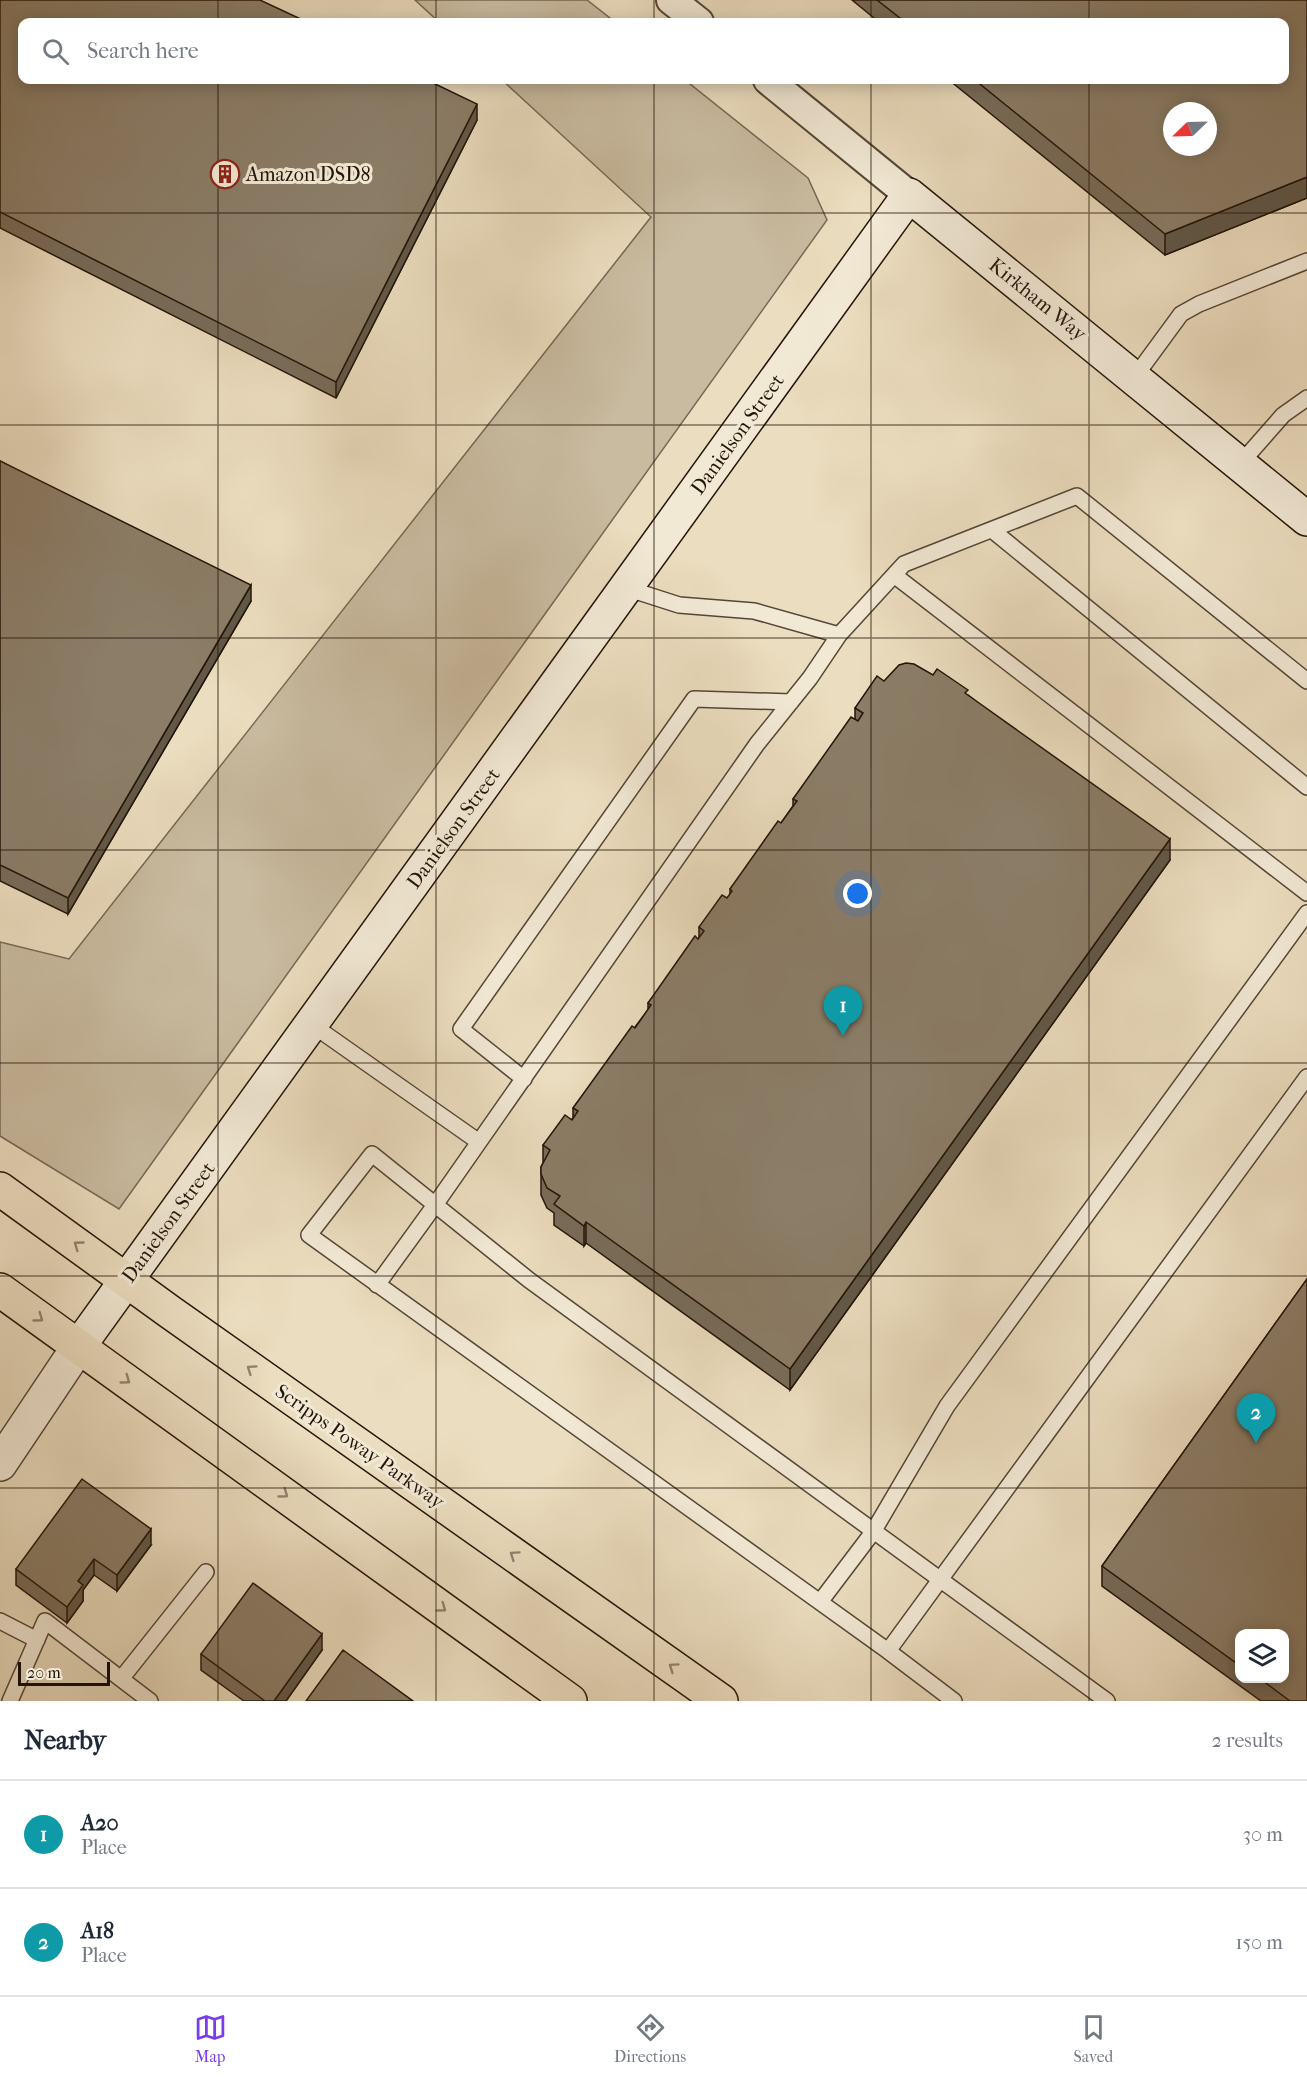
<!DOCTYPE html>
<html lang="en">
<head>
<meta charset="utf-8">
<style>
  body { margin:0; font-family:"IM FELL French Canon",serif; background:#f6f6f7; color:#1f2937 }
  .controls { position:absolute; right:18px; bottom:18px; display:grid; overflow:hidden; border-radius:12px; box-shadow:0 3px 15px #0003 }
  .controls button { width:54px; height:54px; display:grid; place-items:center; padding:0; border:0; border-bottom:2px solid #e0e1e3; background:#fff; color:#1f2937; font:30px sans-serif }
  .compass { position:absolute; left:1163px; top:102px; width:54px; height:54px; border-radius:50%; background:#fff; box-shadow:0 3px 15px #0003; rotate:247deg }
  .scale { position:absolute; left:18px; bottom:15px; width:92px; box-sizing:border-box; padding-left:6px; border:3px solid #231408; border-top:0; font-size:16px; line-height:21px; white-space:nowrap; color:#231408; -webkit-text-stroke:4px #f2e9d5; paint-order:stroke }
  .you { position:absolute; left:858px; top:894px; width:21px; height:21px; margin:-15px; border:4px solid #fff; border-radius:50%; background:#1a73e8; box-shadow:0 0 0 9px #1a73e833 }
  .badge { display:grid; place-items:center; width:39px; height:39px; border-radius:50%; background:#7c3aed; color:#fff; font-size:20px; font-weight:700 }
  .pin { position:absolute; translate:-50% -50px; filter:drop-shadow(0 2px 3px #0008) }
  .pin::after { content:''; position:absolute; top:32px; width:21px; height:18px; background:inherit; clip-path:polygon(0 0,100% 0,50% 100%) }
  .list { margin:0; padding:0; list-style:none }
  h2 { display:flex; justify-content:space-between; align-items:center; height:78px; margin:0; padding:0 24px; font-size:26px }
  h2 small { font-size:20px; font-weight:400; color:#747a83 }
  .list li { display:grid; grid-template-columns:39px 1fr auto; gap:18px; align-items:center; box-sizing:border-box; height:108px; padding:0 24px; border-top:2px solid #e0e1e3 }
  .list b { display:block; font-size:22px; white-space:nowrap }
  .list p { margin:0; font-size:20px; white-space:nowrap; color:#747a83 }
  .list em { font-size:20px; font-style:normal; color:#747a83 }
  .icon { flex:none; width:33px; height:33px; fill:none; stroke:currentColor; stroke-width:2; stroke-linecap:round; stroke-linejoin:round }
  .map { position:relative; flex:none; width:1307px; height:1701px; overflow:hidden }
  .search { position:absolute; background:#fff; box-shadow:0 3px 15px #0003; left:18px; right:18px; top:18px; height:66px; display:flex; align-items:center; gap:15px; box-sizing:border-box; padding:0 21px; border-radius:12px; color:#747a83; font-size:22px }
  .sheet { height:294px; background:#fff }
  nav { display:flex; justify-content:space-around; align-items:center; box-sizing:border-box; height:84px; border-top:2px solid #e0e1e3; background:#fff; font-size:16px; color:#747a83 }
  nav a { display:grid; justify-items:center; gap:3px }
  nav .on { color:#7c3aed }
  .map>svg:first-child { display:block }
  .green { fill:#c9bba0; stroke:#766854; stroke-width:1.5 }
  .lines { fill:none; stroke-linecap:round; stroke-linejoin:round }
  .service-casing { stroke:#554636; stroke-width:18 }
  .minor-casing { stroke:#554636; stroke-width:32 }
  .tertiary-casing { stroke:#554636; stroke-width:36 }
  .secondary-casing { stroke:#231408; stroke-width:36 }
  .primary-casing { stroke:#231408; stroke-width:36 }
  .service { stroke:#f2e9d5; stroke-width:15 }
  .minor { stroke:#f2e9d5; stroke-width:28 }
  .tertiary { stroke:#f2e9d5; stroke-width:33 }
  .secondary { stroke:#f2e9d5; stroke-width:33 }
  .primary { stroke:#ebddbf; stroke-width:33 }
  .wall { fill:#786c59; stroke:#231408; stroke-width:1.5; fill-rule:evenodd }
  .shaded-wall { fill:#615848; stroke:#231408; stroke-width:1.5 }
  .building { fill:#8b7d67; stroke:#231408; stroke-width:1.5; fill-rule:evenodd }
  .oneway { stroke:#91836d }
  .grid { fill:none; stroke:#231408; stroke-width:1.5; stroke-opacity:0.55 }
  .labels { text-anchor:middle; stroke-width:6; stroke-linejoin:round; paint-order:stroke }
  .poi-label { font-size:20px; fill:#231408; stroke:#f2e9d5; text-anchor:start }
  .street-label { font-size:20px; fill:#231408; stroke:#f2e9d5 }
</style>
</head>
<body>
<div class="map">
<svg width="1307" height="1701" viewBox="0 0 1307 1701">
  <rect width="100%" height="100%" fill="#ebddbf"/>
  <filter id="stains"><feTurbulence type="fractalNoise" baseFrequency=".00333" numOctaves="4"/><feColorMatrix values="0 0 0 0 .2 0 0 0 0 .09 0 0 0 0 .02 0 0 0 .5 -.17"/></filter>
  <radialGradient id="worn" r=".72"><stop offset=".6" stop-color="#630" stop-opacity="0"/><stop offset="1" stop-color="#630" stop-opacity=".3"/></radialGradient>
  <!-- green -->
  <path class="green" d="M415,0H587L615,22H439Z
    M502,80H685L808,178L827,220L119,1209L0,1136V942L69,959L651,217Z"/>
  <g class="lines">
    <!-- service casing -->
    <g class="service-casing">
      <path id="service" d="M1134,378L1181,314L1199,304L1307,261
        M1240,464L1283,415L1307,398
        M992,530L1307,787
        M894,575L1307,893
        M839,635L904,564L1077,496L1307,681
        M311,1024L479,1142
        M524,1079L461,1029L694,699L791,702
        M377,1285L435,1205L757,744L810,678L839,635L754,611L679,605L626,588
        M820,1602L873,1532L947,1406L1307,913
        M0,1621L37,1640
        M888,1651L309,1235L372,1154L529,1280L1107,1701
        M121,1679L206,1572
        M10,1701L45,1621L150,1701
        M954,1701L888,1651L1307,1077"/>
    </g>
    <!-- minor casing -->
    <g class="minor-casing">
      <path id="minor" d="M671,0L699,22
        M768,80L909,195"/>
    </g>
    <!-- tertiary casing -->
    <g class="tertiary-casing">
      <path id="tertiary" d="M0,1464L79,1346"/>
    </g>
    <!-- secondary casing -->
    <g class="secondary-casing">
      <path id="secondary" d="M79,1346L909,195L1307,519"/>
    </g>
    <!-- primary casing -->
    <g class="primary-casing">
      <path id="primary" d="M0,1189L170,1312L721,1701
        M0,1290L570,1701"/>
    </g>
    <!-- service -->
    <use href="#service" class="service"/>
    <!-- minor -->
    <use href="#minor" class="minor"/>
    <!-- tertiary -->
    <use href="#tertiary" class="tertiary"/>
    <!-- secondary -->
    <use href="#secondary" class="secondary"/>
    <!-- primary -->
    <use href="#primary" class="primary"/>
  </g>
  <!-- wall -->
  <path class="wall" d="M0,0L477,120L336,398L0,228Z
    M852,0H1307V198L1165,255L949,80H1284V22H879Z
    M0,461L251,601L68,914L0,881Z
    M884,681L968,695L1170,860L790,1390L586,1243L584,1246L554,1225V1213L547,1208L541,1195V1167L543,1163V1145L573,1118V1108L648,1010V1003L699,938V927L727,898L730,895V889L781,823L793,806V799L855,719V708Z
    M1307,1279V1701H1261L1102,1586V1566ZM1239,1634H1284V1678H1239Z
    M151,1545L117,1591L94,1575L83,1590V1601L67,1623L16,1585V1569Z
    M322,1650L286,1701H244L201,1670V1654Z"/>
  <!-- shaded-wall -->
  <path class="shaded-wall" d="M477,104V120L336,398V382Z
    M1307,177V198L1165,255V234Z
    M251,585V601L68,914V898Z
    M1170,839V860L790,1390V1369Z
    M586,1222V1243L584,1246V1226Z
    M151,1529V1545L117,1591V1575Z
    M94,1559V1575L83,1590V1601L67,1623V1607L78,1581Z
    M322,1634V1650L286,1701H274Z"/>
  <!-- building -->
  <path class="building" d="M0,0H260L307,22H22V80H427L477,104L336,382L0,212Z
    M877,0H1307V177L1165,234L975,80H1284V22H905ZM1172,111H1208V147H1172Z
    M0,461L251,585L68,898L0,865Z
    M906,663L914,664L933,675L937,669L968,690L965,693L1170,839L790,1369L586,1222L584,1226L554,1204L560,1196L547,1188L541,1174V1167L550,1150L543,1145L565,1115L572,1120L578,1111L573,1108L632,1026L635,1028L651,1005L648,1003L695,936L698,939L704,931L699,927L722,895L727,898L732,891L730,889L778,821L781,823L797,801L793,799L851,717L858,721L863,713L855,708L877,676L884,681L899,665Z
    M1307,1279V1701H1290L1259,1678H1284V1634H1239V1665L1102,1566Z
    M82,1479L151,1529L117,1575L94,1559L78,1581L83,1585L67,1607L16,1569Z
    M253,1583L322,1634L274,1701H265L201,1654Z
    M343,1650L413,1701H306Z"/>
  <!-- one-way arrows -->
  <defs><path id="oneway-chevron" d="M-2-3.5L2.5 0L-2 3.5" fill="none" stroke-width="1.6" stroke-linecap="round" stroke-linejoin="round" transform="scale(1.5)"/></defs>
  <g class="oneway">
    <use href="#oneway-chevron" transform="translate(78 1245) rotate(-144)"/>
    <use href="#oneway-chevron" transform="translate(39 1318) rotate(36)"/>
    <use href="#oneway-chevron" transform="translate(251 1369) rotate(-145)"/>
    <use href="#oneway-chevron" transform="translate(126 1380) rotate(36)"/>
    <use href="#oneway-chevron" transform="translate(284 1494) rotate(36)"/>
    <use href="#oneway-chevron" transform="translate(514 1555) rotate(-145)"/>
    <use href="#oneway-chevron" transform="translate(442 1608) rotate(36)"/>
    <use href="#oneway-chevron" transform="translate(673 1667) rotate(-145)"/>
  </g>
  <!-- grid -->
  <path class="grid" d="M218,0V22M436,0V22M654,0V22M871,0V22M1089,0V22M218,80V1701M436,80V1701M654,80V1701M871,80V1701M1089,80V1701M0,213H1307M0,425H1307M0,638H1307M0,850H1307M0,1063H1307M0,1276H1307M0,1488H1307"/>
  <!-- icons -->
  <defs>
    <g id="building-ring" transform="scale(1.5)"><circle r="9.5" fill="#f2e9d5" stroke="#8f2418" stroke-width="1.5"/><path d="M-4-6H4V6H1V3H-1V6H-4ZM-2.5-4.3h1.7v1.8h-1.7ZM.8-4.3h1.7v1.8H.8ZM-2.5-1h1.7V.8h-1.7ZM.8-1h1.7V.8H.8Z" fill="#8f2418"/></g>
  </defs>
  <g fill-rule="evenodd">
    <use href="#building-ring" x="225" y="174"/>
  </g>
  <g class="labels">
    <!-- poi labels -->
    <g class="poi-label">
      <text x="246" y="181">Amazon DSD8</text>
    </g>
    <!-- street labels -->
    <g class="street-label">
      <text transform="translate(1038 299) rotate(39)" y="7">Kirkham Way</text>
      <text transform="translate(737 434) rotate(-54)" y="7">Danielson Street</text>
      <text transform="translate(453 828) rotate(-54)" y="7">Danielson Street</text>
      <text transform="translate(168 1222) rotate(-54)" y="7">Danielson Street</text>
      <text transform="translate(360 1446) rotate(35)" y="7">Scripps Poway Parkway</text>
    </g>
  </g>
  <rect width="100%" height="100%" filter="url(#stains)"/>
  <rect width="100%" height="100%" fill="url(#worn)"/>
</svg>
<div class="controls">
<button><svg class="icon" aria-label="layers" viewBox="0 0 24 24"><path d="M12 4l9 5-9 5-9-5zM3 14l9 5 9-5"/></svg></button>
</div>
<svg class="compass" viewBox="-18 -18 36 36"><path d="M0-13l5 13h-10z" fill="#e53935"/><path d="M0 13l5-13h-10z" fill="#747a83"/></svg>
<div class="scale">20 m</div>
<div class="you"></div>
<div class="pin badge" style="left:843px;top:1036px;background:#0f9aa8">1</div>
<div class="pin badge" style="left:1256px;top:1443px;background:#0f9aa8">2</div>
<div class="search"><svg class="icon" aria-label="search" viewBox="0 0 24 24"><circle cx="10" cy="10" r="6"/><path d="M15 15l6 6"/></svg>Search here</div>
</div>
<section class="sheet">
<h2>Nearby<small>2 results</small></h2>
<ul class="list">
<li><span class="badge" style="background:#0f9aa8">1</span><div><b>A20</b><p>Place</p></div><em>30 m</em></li>
<li><span class="badge" style="background:#0f9aa8">2</span><div><b>A18</b><p>Place</p></div><em>150 m</em></li>
</ul>
</section>
<nav>
<a class="on"><svg class="icon" aria-label="map" viewBox="0 0 24 24"><path d="M3 6l6-2 6 2 6-2v14l-6 2-6-2-6 2zM9 4v14M15 6v14"/></svg>Map</a>
<a><svg class="icon" aria-label="directions" viewBox="0 0 24 24"><path d="M12 3l9 9-9 9-9-9zM9 14v-3h6M13 9l2 2-2 2"/></svg>Directions</a>
<a><svg class="icon" aria-label="saved" viewBox="0 0 24 24"><path d="M7 4h10v16l-5-4-5 4z"/></svg>Saved</a>
</nav>
</body>
</html>
